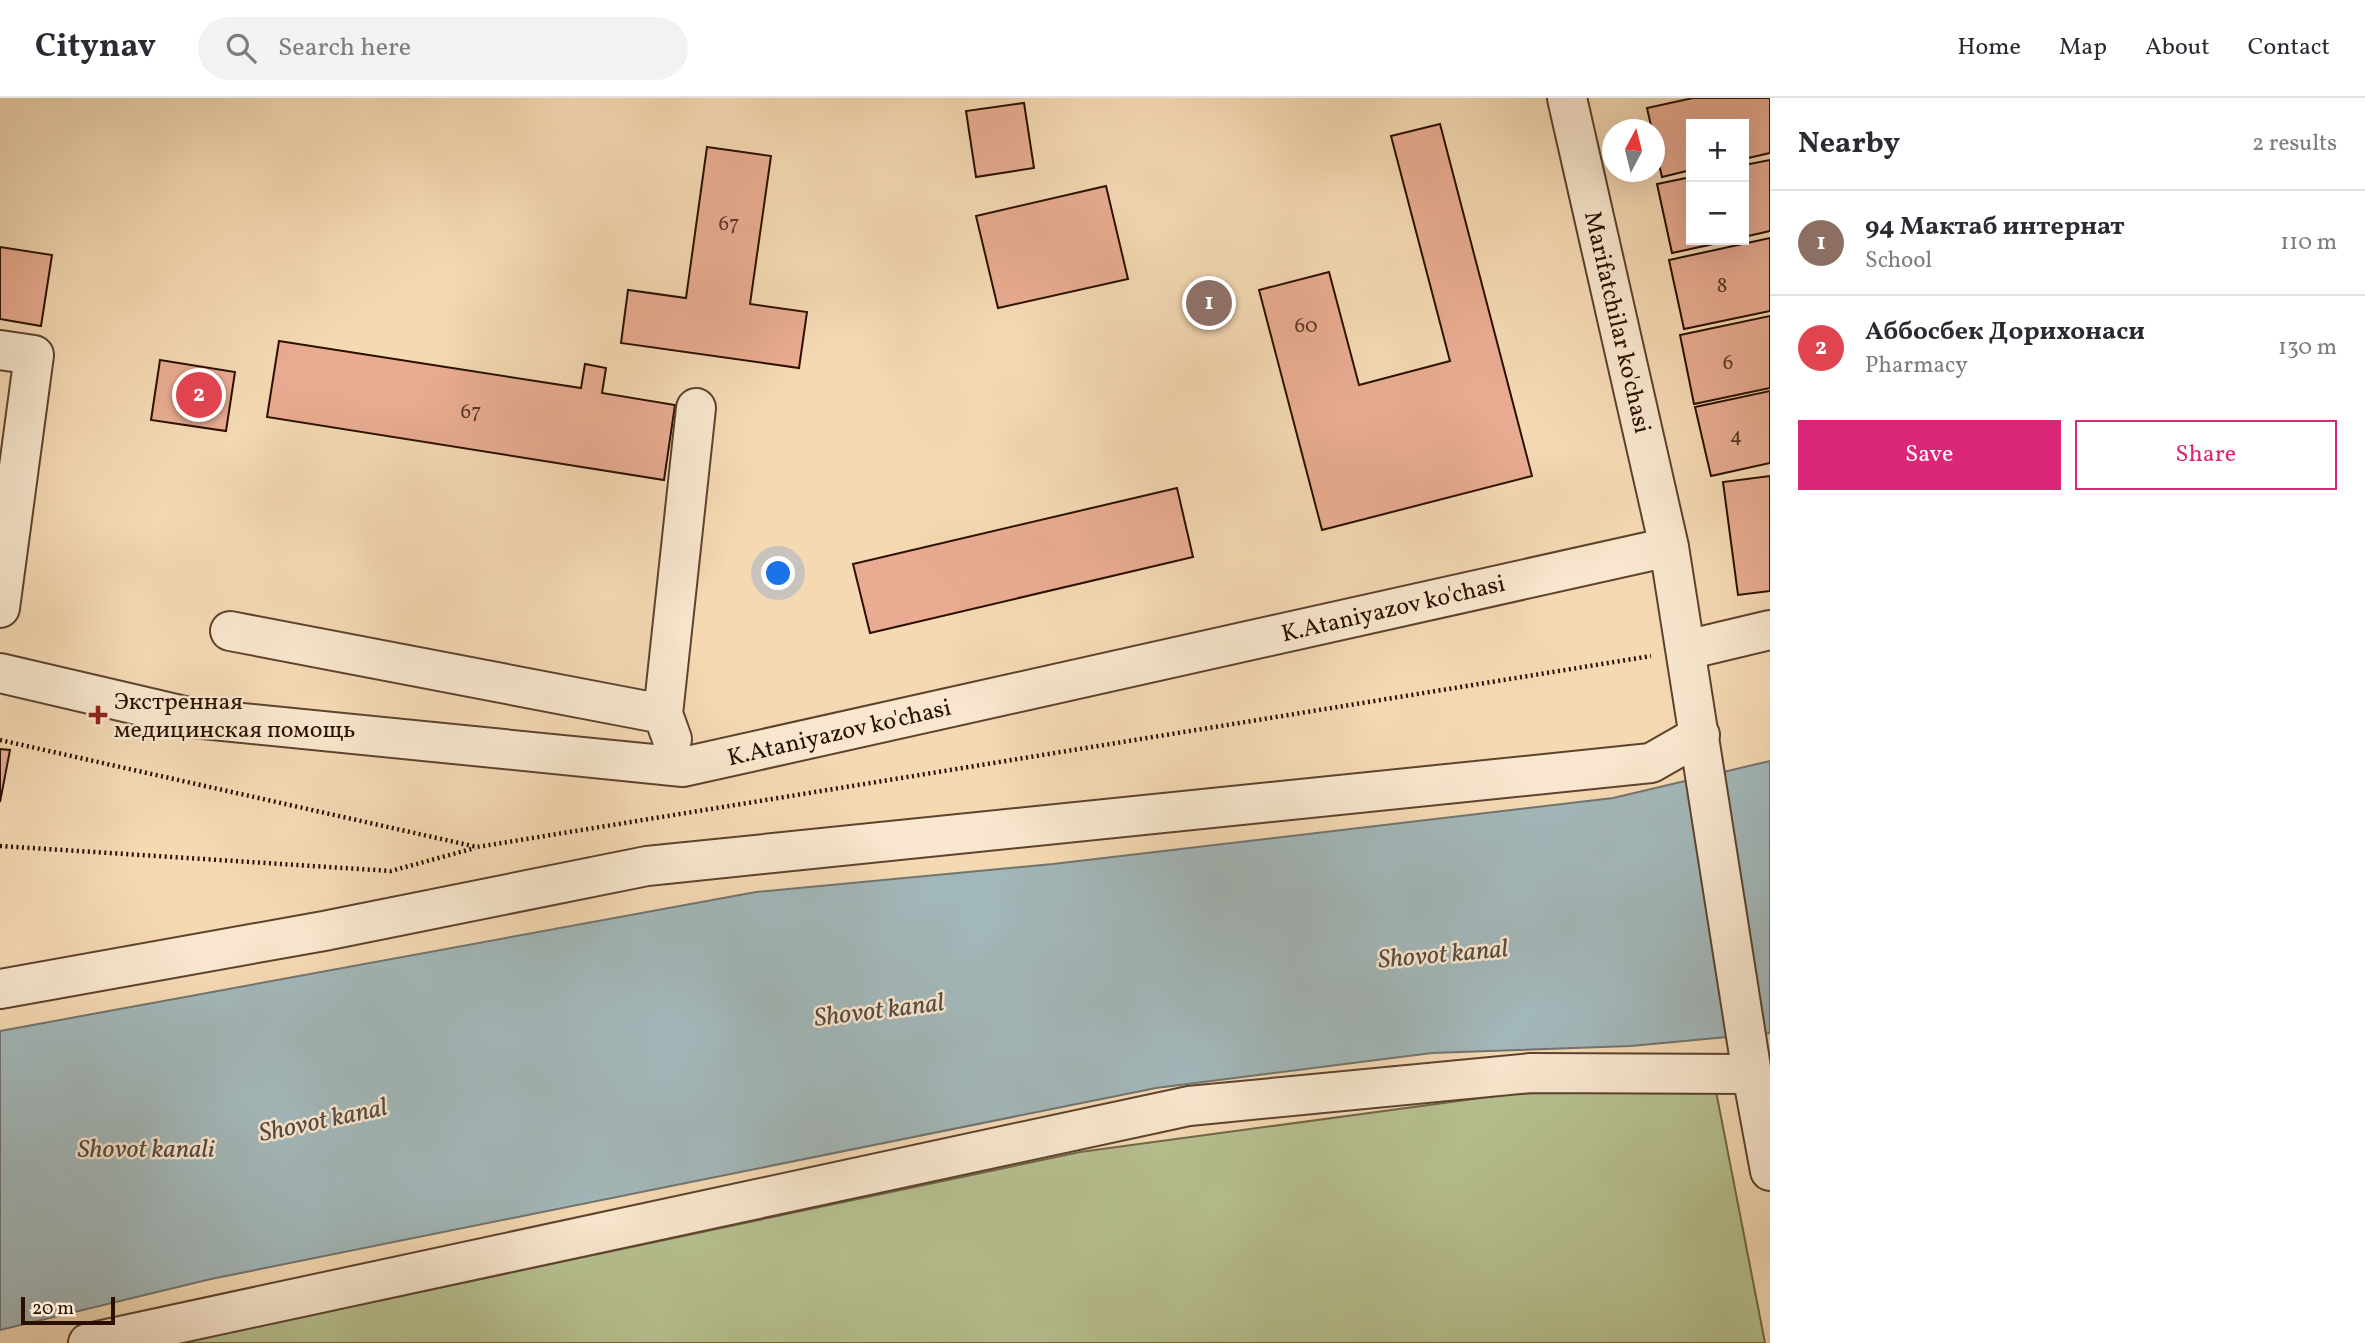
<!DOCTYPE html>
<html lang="en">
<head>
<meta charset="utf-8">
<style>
  body { margin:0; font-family:Vollkorn,serif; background:#f2f2f3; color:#2b2b33 }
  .controls { position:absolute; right:21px; top:21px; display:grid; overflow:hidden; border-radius:0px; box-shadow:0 7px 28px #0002 }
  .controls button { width:63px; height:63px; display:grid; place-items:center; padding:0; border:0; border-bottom:2px solid #e1e1e2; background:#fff; color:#2b2b33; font:35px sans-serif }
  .compass { position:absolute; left:1602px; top:21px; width:63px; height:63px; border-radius:50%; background:#fff; box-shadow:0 7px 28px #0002; rotate:7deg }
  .scale { position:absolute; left:21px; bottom:18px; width:94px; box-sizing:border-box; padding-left:7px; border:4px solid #2b1001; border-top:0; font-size:19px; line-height:24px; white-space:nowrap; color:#2b1001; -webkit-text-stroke:5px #f8e6ce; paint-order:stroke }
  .you { position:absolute; left:779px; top:476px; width:24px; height:24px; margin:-18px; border:5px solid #fff; border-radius:50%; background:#1a73e8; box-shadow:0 0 0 10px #1a73e833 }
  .badge { display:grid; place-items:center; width:46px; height:46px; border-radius:50%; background:#db2777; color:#fff; font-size:23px; font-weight:700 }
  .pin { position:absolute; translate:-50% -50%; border:4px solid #fff; box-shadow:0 2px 7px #0006 }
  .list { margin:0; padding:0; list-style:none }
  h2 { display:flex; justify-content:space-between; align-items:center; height:91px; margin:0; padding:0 28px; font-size:30px }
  h2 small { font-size:23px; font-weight:400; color:#7c7c81 }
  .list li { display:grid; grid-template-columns:46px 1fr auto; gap:21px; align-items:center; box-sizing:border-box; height:105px; padding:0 28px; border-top:2px solid #e1e1e2 }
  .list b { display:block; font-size:26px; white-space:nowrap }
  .list p { margin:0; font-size:23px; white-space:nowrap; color:#7c7c81 }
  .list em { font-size:23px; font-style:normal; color:#7c7c81 }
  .actions { display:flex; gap:14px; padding:21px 28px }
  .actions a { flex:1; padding:16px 0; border:2px solid #db2777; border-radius:0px; text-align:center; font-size:24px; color:#db2777 }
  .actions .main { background:#db2777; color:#fff }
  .icon { flex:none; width:38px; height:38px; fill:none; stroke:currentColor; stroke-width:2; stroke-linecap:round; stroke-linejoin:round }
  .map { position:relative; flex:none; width:1770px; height:1245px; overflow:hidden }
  header { display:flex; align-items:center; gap:42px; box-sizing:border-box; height:98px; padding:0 35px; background:#fff; border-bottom:2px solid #e1e1e2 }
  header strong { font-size:33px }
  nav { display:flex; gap:38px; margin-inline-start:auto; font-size:24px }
  .search { width:490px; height:63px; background:#f2f2f3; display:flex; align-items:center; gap:18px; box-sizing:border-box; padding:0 24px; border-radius:38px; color:#7c7c81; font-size:26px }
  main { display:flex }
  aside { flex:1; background:#fff }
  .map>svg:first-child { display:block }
  .green { fill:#b7c090; stroke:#716848; stroke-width:2 }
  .water { fill:#a2b7b9; stroke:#72746f; stroke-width:2 }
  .building { fill:#e9ac92; stroke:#2b1001; stroke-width:2 }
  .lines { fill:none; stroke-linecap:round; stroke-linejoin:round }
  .minor-casing { stroke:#5d422e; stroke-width:42 }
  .path { stroke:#2b1001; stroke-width:4.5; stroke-dasharray:2 3.5; stroke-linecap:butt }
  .minor { stroke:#f8e6ce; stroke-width:38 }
  .poi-dot { fill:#8f2418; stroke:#f8e6ce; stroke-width:2.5 }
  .labels { text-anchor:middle; stroke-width:5; stroke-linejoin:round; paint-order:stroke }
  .number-label { font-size:21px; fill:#5a3725 }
  .street-label { font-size:24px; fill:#2b1001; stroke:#f8e6ce }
  .poi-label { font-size:24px; fill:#2b1001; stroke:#f8e6ce; text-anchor:start }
  .water-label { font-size:26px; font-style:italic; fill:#554a41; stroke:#f8e6ce }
</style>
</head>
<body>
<header>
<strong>Citynav</strong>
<div class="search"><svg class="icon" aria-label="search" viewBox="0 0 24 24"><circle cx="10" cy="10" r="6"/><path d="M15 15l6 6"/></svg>Search here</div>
<nav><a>Home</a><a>Map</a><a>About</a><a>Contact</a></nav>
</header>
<main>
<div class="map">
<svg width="1770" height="1245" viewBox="0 0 1770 1245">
  <rect width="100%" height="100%" fill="#f4d9b3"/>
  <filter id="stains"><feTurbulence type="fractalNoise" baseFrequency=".00286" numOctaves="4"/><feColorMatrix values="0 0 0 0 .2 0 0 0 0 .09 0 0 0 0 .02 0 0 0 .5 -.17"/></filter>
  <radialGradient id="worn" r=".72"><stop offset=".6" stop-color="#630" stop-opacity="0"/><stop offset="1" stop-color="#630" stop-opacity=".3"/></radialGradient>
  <!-- green -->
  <path class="green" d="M1715,988L1765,1245H178L1080,1054L1510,996Z"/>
  <!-- water -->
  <path class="water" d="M1770,663V935L1631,948L1432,955L1156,990L211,1181L0,1232V933L756,794L1053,766L1613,700Z"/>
  <!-- building -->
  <path class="building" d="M1693,0H1770V55L1744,61V26H1691V72L1662,79L1654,45V32H1652L1647,10Z
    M1024,5L1034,70L976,79L966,13Z
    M1440,26L1532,378L1322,432L1259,192L1329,174L1359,287L1450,263L1391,38Z
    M707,49L771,58L750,206L807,214L799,270L621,245L628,192L686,200Z
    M1770,62V133L1744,139V67Z
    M1691,79V142H1732L1672,155L1657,86Z
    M1106,88L1128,181L998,210L976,118Z
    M1770,140V213L1684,231L1669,162Z
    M0,149L52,157L41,228L0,221Z
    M1770,218V290L1694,306L1680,237Z
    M279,243L581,290L585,266L606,270L602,295L675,307L664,382L267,319Z
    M160,262L235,274L226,333L151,322Z
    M1770,293V365L1711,378L1695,309Z
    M1770,378V493L1738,497L1723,384Z
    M1177,390L1193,459L870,535L853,466Z
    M0,651L10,652L0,704Z"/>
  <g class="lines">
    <!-- minor casing -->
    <g class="minor-casing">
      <path id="minor" d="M1567,0L1669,449L1752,976L1770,1073
        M0,252L34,257L0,510
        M230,533L663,616
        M1686,552L1770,532
        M0,575L193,620L683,669L1669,449
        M672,641L663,616L696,310
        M0,891L324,833L647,768L1651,665L1700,637
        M88,1245L1189,1008L1531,975L1752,976"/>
    </g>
    <!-- path -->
    <path class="path" d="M0,642L477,749L1651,558
      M0,748L391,773L475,750"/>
    <!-- minor -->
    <use href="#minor" class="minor"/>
  </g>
  <!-- markers -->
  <path class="poi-dot" d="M94.5 606.5h7v7h7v7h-7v7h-7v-7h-7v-7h7z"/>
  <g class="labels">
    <!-- number labels -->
    <g class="number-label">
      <text x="729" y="132">67</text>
      <text x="1722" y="194">8</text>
      <text x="1306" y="234">60</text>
      <text x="1728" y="271">6</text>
      <text x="471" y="320">67</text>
      <text x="1736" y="344">4</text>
    </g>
    <!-- street labels -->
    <g class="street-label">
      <text transform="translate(1618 224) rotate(77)" y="8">Marifatchilar ko'chasi</text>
      <text transform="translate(1393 510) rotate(-13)" y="8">K.Ataniyazov ko'chasi</text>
      <text transform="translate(839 634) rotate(-13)" y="8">K.Ataniyazov ko'chasi</text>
    </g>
    <!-- poi labels -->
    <g class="poi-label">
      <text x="114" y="611">Экстренная<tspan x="114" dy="28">медицинская помощь</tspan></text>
    </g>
    <!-- water labels -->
    <g class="water-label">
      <text transform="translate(1443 855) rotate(-5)" y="9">Shovot kanal</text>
      <text transform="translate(879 911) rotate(-7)" y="9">Shovot kanal</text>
      <text transform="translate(323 1021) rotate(-12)" y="9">Shovot kanal</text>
      <text x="146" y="1059">Shovot kanali</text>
    </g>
  </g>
  <rect width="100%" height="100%" filter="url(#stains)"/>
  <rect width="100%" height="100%" fill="url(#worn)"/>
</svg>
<div class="controls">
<button>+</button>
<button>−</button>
</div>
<svg class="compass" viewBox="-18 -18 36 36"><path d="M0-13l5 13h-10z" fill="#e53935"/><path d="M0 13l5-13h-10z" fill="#7c7c81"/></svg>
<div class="scale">20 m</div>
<div class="you"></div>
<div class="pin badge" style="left:1209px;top:205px;background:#8d6e63">1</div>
<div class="pin badge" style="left:199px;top:297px;background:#e0444e">2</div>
</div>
<aside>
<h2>Nearby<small>2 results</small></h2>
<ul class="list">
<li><span class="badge" style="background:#8d6e63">1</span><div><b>94 Мактаб интернат</b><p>School</p></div><em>110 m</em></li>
<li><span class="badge" style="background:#e0444e">2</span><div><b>Аббосбек Дорихонаси</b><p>Pharmacy</p></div><em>130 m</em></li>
</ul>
<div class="actions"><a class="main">Save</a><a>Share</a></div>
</aside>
</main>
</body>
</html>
